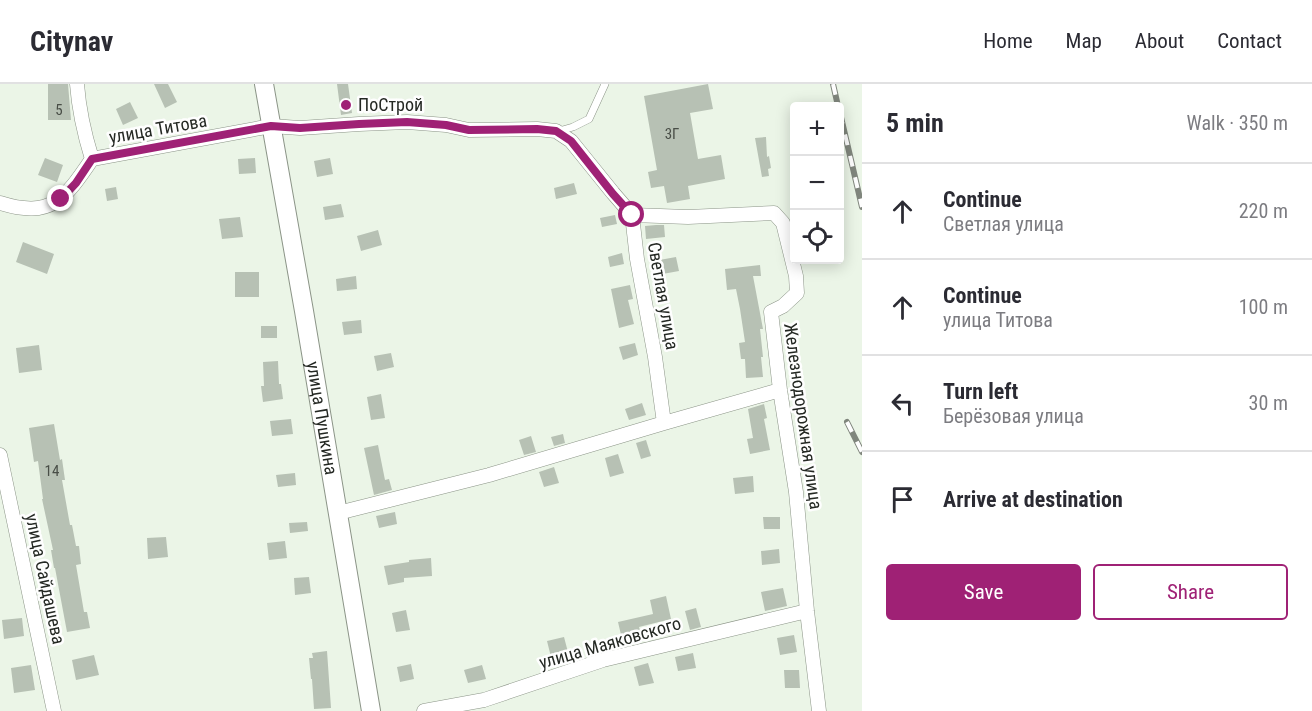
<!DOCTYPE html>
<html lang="en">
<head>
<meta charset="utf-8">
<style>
  body { margin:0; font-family:"Roboto Condensed",sans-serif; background:#f2f2f3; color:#2b2b33 }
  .controls { position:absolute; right:18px; top:18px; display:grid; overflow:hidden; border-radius:6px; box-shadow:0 3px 15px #0003 }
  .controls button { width:54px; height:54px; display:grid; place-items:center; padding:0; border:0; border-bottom:2px solid #e1e1e2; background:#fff; color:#2b2b33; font:30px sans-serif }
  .stop { position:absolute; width:18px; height:18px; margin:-14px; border:4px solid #9f2175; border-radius:50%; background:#fff }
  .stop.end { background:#9f2175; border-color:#fff; box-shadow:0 2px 6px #0008 }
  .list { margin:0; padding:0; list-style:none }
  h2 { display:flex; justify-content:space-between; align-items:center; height:78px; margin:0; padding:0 24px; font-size:26px }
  h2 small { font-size:20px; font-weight:400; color:#7c7c81 }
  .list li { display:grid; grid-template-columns:39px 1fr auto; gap:18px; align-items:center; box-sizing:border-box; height:96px; padding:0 24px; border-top:2px solid #e1e1e2 }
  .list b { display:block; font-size:22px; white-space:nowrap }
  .list p { margin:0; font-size:20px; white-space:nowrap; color:#7c7c81 }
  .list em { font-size:20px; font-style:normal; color:#7c7c81 }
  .actions { display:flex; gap:12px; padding:18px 24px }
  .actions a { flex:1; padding:14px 0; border:2px solid #9f2175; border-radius:6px; text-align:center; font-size:21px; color:#9f2175 }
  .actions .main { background:#9f2175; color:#fff }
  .icon { flex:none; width:33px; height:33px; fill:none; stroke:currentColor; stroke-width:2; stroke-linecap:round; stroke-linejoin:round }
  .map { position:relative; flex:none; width:862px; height:627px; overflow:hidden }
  header { display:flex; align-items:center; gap:36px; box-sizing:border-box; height:84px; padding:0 30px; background:#fff; border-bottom:2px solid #e1e1e2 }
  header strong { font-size:28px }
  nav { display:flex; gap:33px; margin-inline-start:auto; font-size:21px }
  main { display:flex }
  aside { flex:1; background:#fff }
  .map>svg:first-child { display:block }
  .building { fill:#b7c1b4 }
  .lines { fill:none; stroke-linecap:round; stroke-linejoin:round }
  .lane-casing { stroke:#8b9487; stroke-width:8 }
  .street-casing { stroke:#8b9487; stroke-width:15 }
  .secondary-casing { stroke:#8b9487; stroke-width:20 }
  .lane { stroke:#fff; stroke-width:7 }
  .street { stroke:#fff; stroke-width:14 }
  .secondary { stroke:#fff; stroke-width:18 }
  .rail-casing { stroke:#80867d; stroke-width:6 }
  .rail { stroke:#fefefe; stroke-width:4; stroke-dasharray:11; stroke-linecap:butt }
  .route { stroke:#9f2175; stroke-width:8 }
  .poi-dot { fill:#9f2175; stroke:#fefefe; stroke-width:2 }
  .labels { text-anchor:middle; stroke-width:5; stroke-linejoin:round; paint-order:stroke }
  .number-label { font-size:15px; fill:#494e47 }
  .poi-label { font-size:18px; fill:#242823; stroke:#fefefe; text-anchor:start }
  .street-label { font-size:18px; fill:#242823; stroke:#fefefe }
</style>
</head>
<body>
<header>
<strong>Citynav</strong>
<nav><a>Home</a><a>Map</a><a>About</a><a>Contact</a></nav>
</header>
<main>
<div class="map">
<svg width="862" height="627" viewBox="0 0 862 627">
  <rect width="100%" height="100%" fill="#ebf5e7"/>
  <!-- building -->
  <path class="building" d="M48,0H68L71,36H48Z
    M154,0H168L177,18L165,24Z
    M337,0H348L352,29L341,31Z
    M708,0L713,25L690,29L698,75L721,71L725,95L688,102L690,115L667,119L664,102L651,104L648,88L657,86L644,12Z
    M130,18L138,34L123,41L116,25Z
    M766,53L767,73L769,72L771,84L768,85L769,92L762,93L755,54Z
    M45,74L63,81L57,98L38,91Z
    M255,74L256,89L239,90L238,75Z
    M330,74L333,90L317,93L314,77Z
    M574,99L577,110L556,115L554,104Z
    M116,103L118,115L107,117L105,105Z
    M341,120L344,133L325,136L323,123Z
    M615,131L617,140L602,143L600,134Z
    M240,133L243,153L222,155L219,135Z
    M656,141H664L665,153L646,155L645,142Z
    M378,146L382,161L361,167L357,152Z
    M23,158L54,170L47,190L16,178Z
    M622,169L624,180L610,183L608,173Z
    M676,173L679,187L657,191L654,177Z
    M760,181L761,192H753L763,245H760L763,273H761L763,293L746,294L745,275H741L739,259L745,258L740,225L736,205L727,206L725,185Z
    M235,188H259V213H235Z
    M356,192L357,205L337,207L336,195Z
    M630,201L633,215L628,216L634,240L619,244L611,205Z
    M361,236L362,249L344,251L342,238Z
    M261,242H277V254H261Z
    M635,259L638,271L623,276L619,263Z
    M39,261L42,286L19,289L16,264Z
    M391,269L394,283L377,287L374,272Z
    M278,277L279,300H281L283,315L263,318L261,302H264L263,278Z
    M381,310L385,334L371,336L367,313Z
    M642,319L646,331L629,336L625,325Z
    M764,320L767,334L764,335L770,366L750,370L747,355L753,354L748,325Z
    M291,335L293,350L272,352L270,337Z
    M54,340L60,376L62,375L65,396H62L70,441H72L76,462H79L81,480L76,481L84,528H87L90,544L67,548L55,484H54L51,466H53L42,415H43L38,377L34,378L29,344Z
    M563,350L565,359L554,362L551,353Z
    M531,352L536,368L524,371L519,356Z
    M646,356L651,372L641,375L636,359Z
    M378,361L385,396L389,395L392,406L374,411L364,364Z
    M618,370L624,389L610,393L605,374Z
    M554,383L559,399L544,403L539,388Z
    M295,389L296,401L278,403L276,391Z
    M753,392L754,408L735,410L733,394Z
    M395,428L397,440L379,444L376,432Z
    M763,433H780V445H764Z
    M307,438L308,447L290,449L289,439Z
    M166,453L168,473L148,475L147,454Z
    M285,457L287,474L269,476L267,459Z
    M779,465L780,479L762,481L761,467Z
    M431,474L432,492L404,494V498L388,501L384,482L409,478V476Z
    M309,493L311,509L295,511L294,494Z
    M783,504L787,522L765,527L761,508Z
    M666,512L671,535L639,543L641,550L622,555L618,538L653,530L650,516Z
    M696,524L701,543L690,546L685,527Z
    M406,526L410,546L396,548L392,529Z
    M22,534L24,552L4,555L2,536Z
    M794,551L797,568L780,571L777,554Z
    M564,553L569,572L552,577L547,557Z
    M327,567L331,624L314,625L312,595H311L309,574H313L312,569Z
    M693,569L696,584L678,587L675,573Z
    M94,571L99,591L76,596L72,576Z
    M648,579L654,599L639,602L634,583Z
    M411,580L414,595L400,598L397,583Z
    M31,581L35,606L14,609L11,584Z
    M482,581L486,595L468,599L464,586Z
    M784,586H799L800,604H785Z"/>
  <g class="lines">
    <!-- lane casing -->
    <g class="lane-casing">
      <path id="lane" d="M559,47L573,43L589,35L605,0"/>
    </g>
    <!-- street casing -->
    <g class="street-casing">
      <path id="street" d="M77,0C79,28 84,49 92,75L271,42L300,44L359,40L407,38L446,41L469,46L537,45L556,47L571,57L613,109L632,131L637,175L655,273L664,339
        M0,119C51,135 65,115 92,75
        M632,131L688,133L774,129L783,139L796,192L797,209L783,222L771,228L780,306L796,408L807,527L819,627
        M0,371L54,627
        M338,429L489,391L664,339L780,306
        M424,627L484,616L603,576L807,527"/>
    </g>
    <!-- secondary casing -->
    <g class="secondary-casing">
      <g id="secondary">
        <path id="s1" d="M264,0L304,227L371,627"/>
      </g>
    </g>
    <!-- lane -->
    <use href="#lane" class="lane"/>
    <!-- street -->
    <use href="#street" class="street"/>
    <!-- secondary -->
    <use href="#secondary" class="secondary"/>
    <!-- rail casing -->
    <g class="rail-casing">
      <path id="rail" d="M833,0L838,22
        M840,29L862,123
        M847,338L862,368"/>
    </g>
    <!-- rail -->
    <use href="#rail" class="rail"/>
  </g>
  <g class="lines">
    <!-- route -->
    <path class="route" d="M61,115L76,99L92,75L271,42L300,44L359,40L407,38L446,41L469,46L537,45L556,47L571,57L613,110L632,131"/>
  </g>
  <!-- markers -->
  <circle class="poi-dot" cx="346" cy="21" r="6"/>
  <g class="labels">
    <!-- number labels -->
    <g class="number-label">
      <text x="59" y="31">5</text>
      <text x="672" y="55">3Г</text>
      <text x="52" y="392">14</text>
    </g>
    <!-- poi labels -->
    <g class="poi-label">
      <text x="358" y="27">ПоСтрой</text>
    </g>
    <!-- street labels -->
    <g class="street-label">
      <text transform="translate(158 45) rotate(-10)" y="6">улица Титова</text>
      <text transform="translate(663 212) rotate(80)" y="6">Светлая улица</text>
      <text transform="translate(803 332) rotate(82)" y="6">Железнодорожная улица</text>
      <text dy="6" stroke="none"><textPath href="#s1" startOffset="339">улица Пушкина</textPath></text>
      <text transform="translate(45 495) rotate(78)" y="6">улица Сайдашева</text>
      <text transform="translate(610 559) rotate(-16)" y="6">улица Маяковского</text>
    </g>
  </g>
</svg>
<div class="controls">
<button>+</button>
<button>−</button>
<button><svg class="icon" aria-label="locate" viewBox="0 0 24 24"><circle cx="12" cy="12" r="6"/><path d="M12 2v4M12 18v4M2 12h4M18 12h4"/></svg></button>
</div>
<div class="stop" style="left:632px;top:131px"></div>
<div class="stop end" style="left:61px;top:115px"></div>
</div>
<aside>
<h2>5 min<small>Walk · 350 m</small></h2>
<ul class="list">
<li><svg class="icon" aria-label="ahead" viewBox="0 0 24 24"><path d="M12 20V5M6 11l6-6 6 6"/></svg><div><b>Continue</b><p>Светлая улица</p></div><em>220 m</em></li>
<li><svg class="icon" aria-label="ahead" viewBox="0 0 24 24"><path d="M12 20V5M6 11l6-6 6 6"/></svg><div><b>Continue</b><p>улица Титова</p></div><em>100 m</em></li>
<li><svg class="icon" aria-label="left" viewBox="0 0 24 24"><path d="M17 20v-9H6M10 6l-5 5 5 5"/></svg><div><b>Turn left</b><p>Берёзовая улица</p></div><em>30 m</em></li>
<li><svg class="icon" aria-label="arrive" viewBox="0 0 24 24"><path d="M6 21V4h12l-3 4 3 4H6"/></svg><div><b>Arrive at destination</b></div></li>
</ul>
<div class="actions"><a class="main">Save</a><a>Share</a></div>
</aside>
</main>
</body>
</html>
